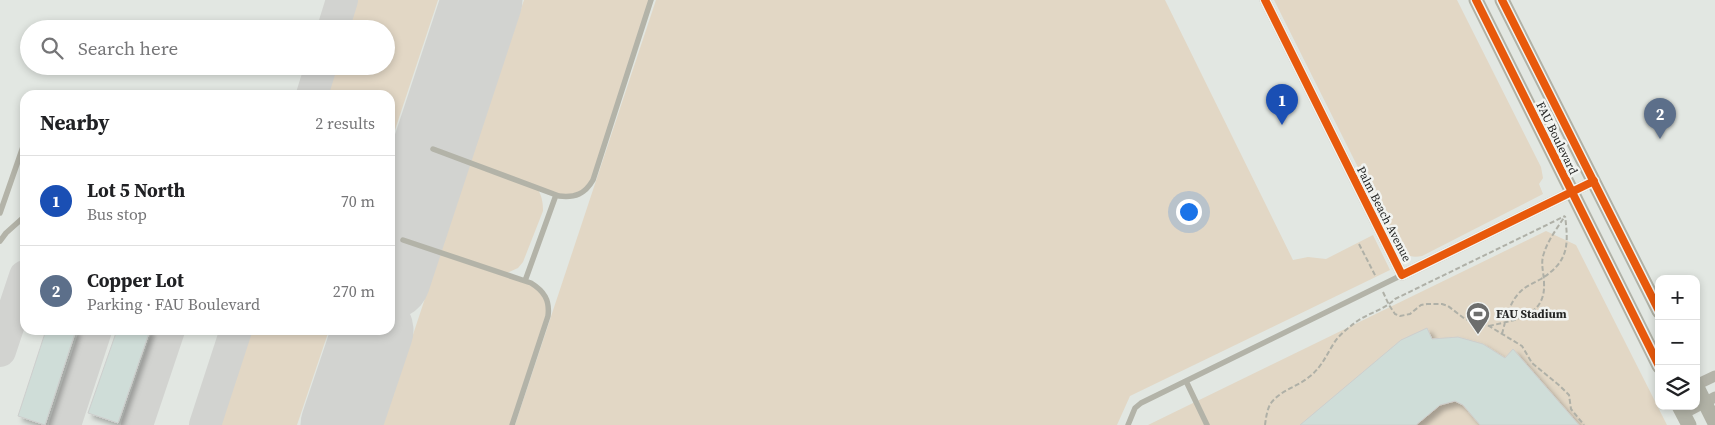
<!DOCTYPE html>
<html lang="en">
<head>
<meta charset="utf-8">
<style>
  body { margin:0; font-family:"Source Serif 4",serif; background:#f2f2f2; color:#202124 }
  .controls { position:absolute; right:15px; bottom:15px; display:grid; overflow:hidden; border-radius:10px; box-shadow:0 2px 8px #0003 }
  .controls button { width:45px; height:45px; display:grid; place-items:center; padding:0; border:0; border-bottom:1px solid #e0e0e0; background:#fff; color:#202124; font:25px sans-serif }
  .you { position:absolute; left:1188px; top:211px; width:18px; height:18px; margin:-12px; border:4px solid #fff; border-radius:50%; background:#1a73e8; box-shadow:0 0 0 8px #1a73e833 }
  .badge { display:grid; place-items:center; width:32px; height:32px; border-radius:50%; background:#7c3aed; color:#fff; font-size:16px; font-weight:700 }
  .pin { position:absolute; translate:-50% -41px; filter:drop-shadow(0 1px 2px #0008) }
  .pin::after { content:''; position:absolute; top:26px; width:18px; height:15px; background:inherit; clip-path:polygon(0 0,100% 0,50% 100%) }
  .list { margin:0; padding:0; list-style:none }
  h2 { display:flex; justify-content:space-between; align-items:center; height:65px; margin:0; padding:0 20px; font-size:21px }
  h2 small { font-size:16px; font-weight:400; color:#757577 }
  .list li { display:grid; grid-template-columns:32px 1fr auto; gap:15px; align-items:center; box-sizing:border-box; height:90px; padding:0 20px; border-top:1px solid #e0e0e0 }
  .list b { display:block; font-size:19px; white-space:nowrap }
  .list p { margin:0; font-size:16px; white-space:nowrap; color:#757577 }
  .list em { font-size:16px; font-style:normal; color:#757577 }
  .icon { flex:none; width:28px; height:28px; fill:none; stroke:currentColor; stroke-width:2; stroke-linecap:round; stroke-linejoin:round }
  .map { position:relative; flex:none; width:1715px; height:425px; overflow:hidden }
  .search { position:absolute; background:#fff; box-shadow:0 2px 8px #0003; left:20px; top:20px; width:375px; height:55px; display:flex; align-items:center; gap:12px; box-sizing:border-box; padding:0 18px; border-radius:28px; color:#757577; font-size:19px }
  .panel { position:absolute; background:#fff; box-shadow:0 2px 8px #0003; left:20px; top:90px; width:375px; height:245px; border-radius:15px }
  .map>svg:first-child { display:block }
  .built { fill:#e2e7e2; fill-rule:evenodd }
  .green { fill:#e2d7c5 }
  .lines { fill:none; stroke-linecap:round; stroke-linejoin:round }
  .taxiway { stroke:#d2d3d0; stroke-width:32 }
  .runway { stroke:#d2d3d0; stroke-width:81 }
  .building { fill:#cfddd8; stroke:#cdcecd; filter:url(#shadow) }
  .path { stroke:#afb0a7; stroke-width:2; stroke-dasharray:5 2.5; stroke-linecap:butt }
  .lane { stroke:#b3b3a8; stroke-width:5.5 }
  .street { stroke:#b3b3a8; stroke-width:11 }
  .secondary { stroke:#b1b2a6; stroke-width:15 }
  .cycleway-casing { stroke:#f2f4f1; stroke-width:11 }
  .cycleway { stroke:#e8590c; stroke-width:8 }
  .labels { text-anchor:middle; stroke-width:5; stroke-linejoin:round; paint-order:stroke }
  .street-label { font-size:12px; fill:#252625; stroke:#f2f4f1 }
  .poi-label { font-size:12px; font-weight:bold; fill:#252625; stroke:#f2f4f1; text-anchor:start }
</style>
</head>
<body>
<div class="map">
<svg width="1715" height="425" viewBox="0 0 1715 425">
  <defs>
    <filter id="shadow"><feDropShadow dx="4.5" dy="4.5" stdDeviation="2.5" flood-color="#0004"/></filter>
  </defs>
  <rect width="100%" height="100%" fill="#f2f3f2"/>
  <!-- built -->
  <path class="built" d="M0,0H1715V425H0ZM29,29H386V66H29ZM25,95H390V330H25ZM1659,279H1696V406H1659Z"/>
  <!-- green -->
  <path class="green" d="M357,0H438L390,145V95H324L334,66H386V29H347Z
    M524,0H651L589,187L568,197L537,188C542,196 543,202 543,211L523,262L518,268L505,274L539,288L549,308L512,425H383Z
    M656,0H1165L1293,260L1308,257L1326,259L1373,235L1390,270L1130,396L1117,425H515Z
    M1274,0H1457L1541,167L1543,178L1539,184L1543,194L1422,256C1412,258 1407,256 1399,249Z
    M1546,231L1576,245L1667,425H1148Z
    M245,330H329L297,425H216Z"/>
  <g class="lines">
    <!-- taxiway -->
    <path class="taxiway" d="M333,29L342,0
      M312,95L321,66
      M0,351L25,276
      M65,425L96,330
      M137,425L169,330
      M205,425L236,330"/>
    <!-- runway -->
    <path class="runway" d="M390,279L482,0
      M341,425L373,330"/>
  </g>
  <!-- building -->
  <path class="building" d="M1427,328L1432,339L1458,337L1483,344L1505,358L1513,349L1579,425H1480L1463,405L1455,401L1440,405L1416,425H1300L1401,340Z
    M46,330H76L45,425L18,416Z
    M117,330H150L118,423L88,413Z"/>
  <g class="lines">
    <!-- path -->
    <path class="path" d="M1359,244L1376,277
      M1383,292L1389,305L1395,314L1400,316L1410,314L1421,305L1427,304H1442L1448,306L1465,319L1489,326L1522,346L1532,363L1560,386L1569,395L1571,409L1584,425
      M1489,326C1514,320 1546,317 1544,283C1544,272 1540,264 1544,253C1548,240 1558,227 1565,216
      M1502,334C1506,319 1509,302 1521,291C1526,286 1534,283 1541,279C1568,262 1569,246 1565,216
      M1265,425C1266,418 1267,409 1271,403C1281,390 1297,387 1309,377C1321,368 1326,356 1334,343C1339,335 1348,328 1356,322C1368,313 1384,310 1395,299L1565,216"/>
    <!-- lane -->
    <path class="lane" d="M433,149L559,196C575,198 585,194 593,180L651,0
      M0,213L25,141
      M403,240L531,283C544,291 550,300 548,316L512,425
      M0,241L6,233L25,216
      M525,281L556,195
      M1186,381L1207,425
      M1128,425L1135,408L1141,403L1402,275"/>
    <!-- street -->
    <path class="street" d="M1265,0L1402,275L1594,181
      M1696,385L1715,376
      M1683,414L1715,397"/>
    <!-- secondary -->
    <path class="secondary" d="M1476,0L1659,366
      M1502,0L1659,311
      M1696,385L1715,423
      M1679,406L1689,425"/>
    <!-- cycleway casing -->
    <g class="cycleway-casing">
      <path id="cycleway" d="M1265,0L1402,275L1594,181
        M1476,0L1659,366
        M1502,0L1659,311"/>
    </g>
    <!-- cycleway -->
    <use href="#cycleway" class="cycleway"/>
  </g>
  <!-- icons -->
  <defs>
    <g id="stadium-pin" transform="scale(1.25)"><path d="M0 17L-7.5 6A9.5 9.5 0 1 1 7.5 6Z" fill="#6d6e6d" stroke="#f2f4f1"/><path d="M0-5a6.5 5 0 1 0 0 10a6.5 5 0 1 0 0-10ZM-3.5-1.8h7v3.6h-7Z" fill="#fff"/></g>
  </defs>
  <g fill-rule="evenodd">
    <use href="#stadium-pin" x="1478" y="314"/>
  </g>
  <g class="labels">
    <!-- street labels -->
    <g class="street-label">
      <text transform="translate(1557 138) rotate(64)" y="4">FAU Boulevard</text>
      <text transform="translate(1384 214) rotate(63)" y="4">Palm Beach Avenue</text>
    </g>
    <!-- poi labels -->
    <g class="poi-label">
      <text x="1496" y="318">FAU Stadium</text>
    </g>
  </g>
</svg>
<div class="controls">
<button>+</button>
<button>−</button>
<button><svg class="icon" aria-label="layers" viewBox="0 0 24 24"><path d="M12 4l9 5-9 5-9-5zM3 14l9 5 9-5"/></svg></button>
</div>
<div class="you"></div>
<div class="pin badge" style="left:1282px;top:125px;background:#1a4fb4">1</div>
<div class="pin badge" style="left:1660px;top:139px;background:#5c6f8a">2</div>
<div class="search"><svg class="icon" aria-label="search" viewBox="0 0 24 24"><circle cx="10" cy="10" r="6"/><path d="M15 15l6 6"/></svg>Search here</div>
<section class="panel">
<h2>Nearby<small>2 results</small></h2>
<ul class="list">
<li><span class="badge" style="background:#1a4fb4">1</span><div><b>Lot 5 North</b><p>Bus stop</p></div><em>70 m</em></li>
<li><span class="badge" style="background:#5c6f8a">2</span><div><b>Copper Lot</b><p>Parking · FAU Boulevard</p></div><em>270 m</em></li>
</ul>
</section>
</div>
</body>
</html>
